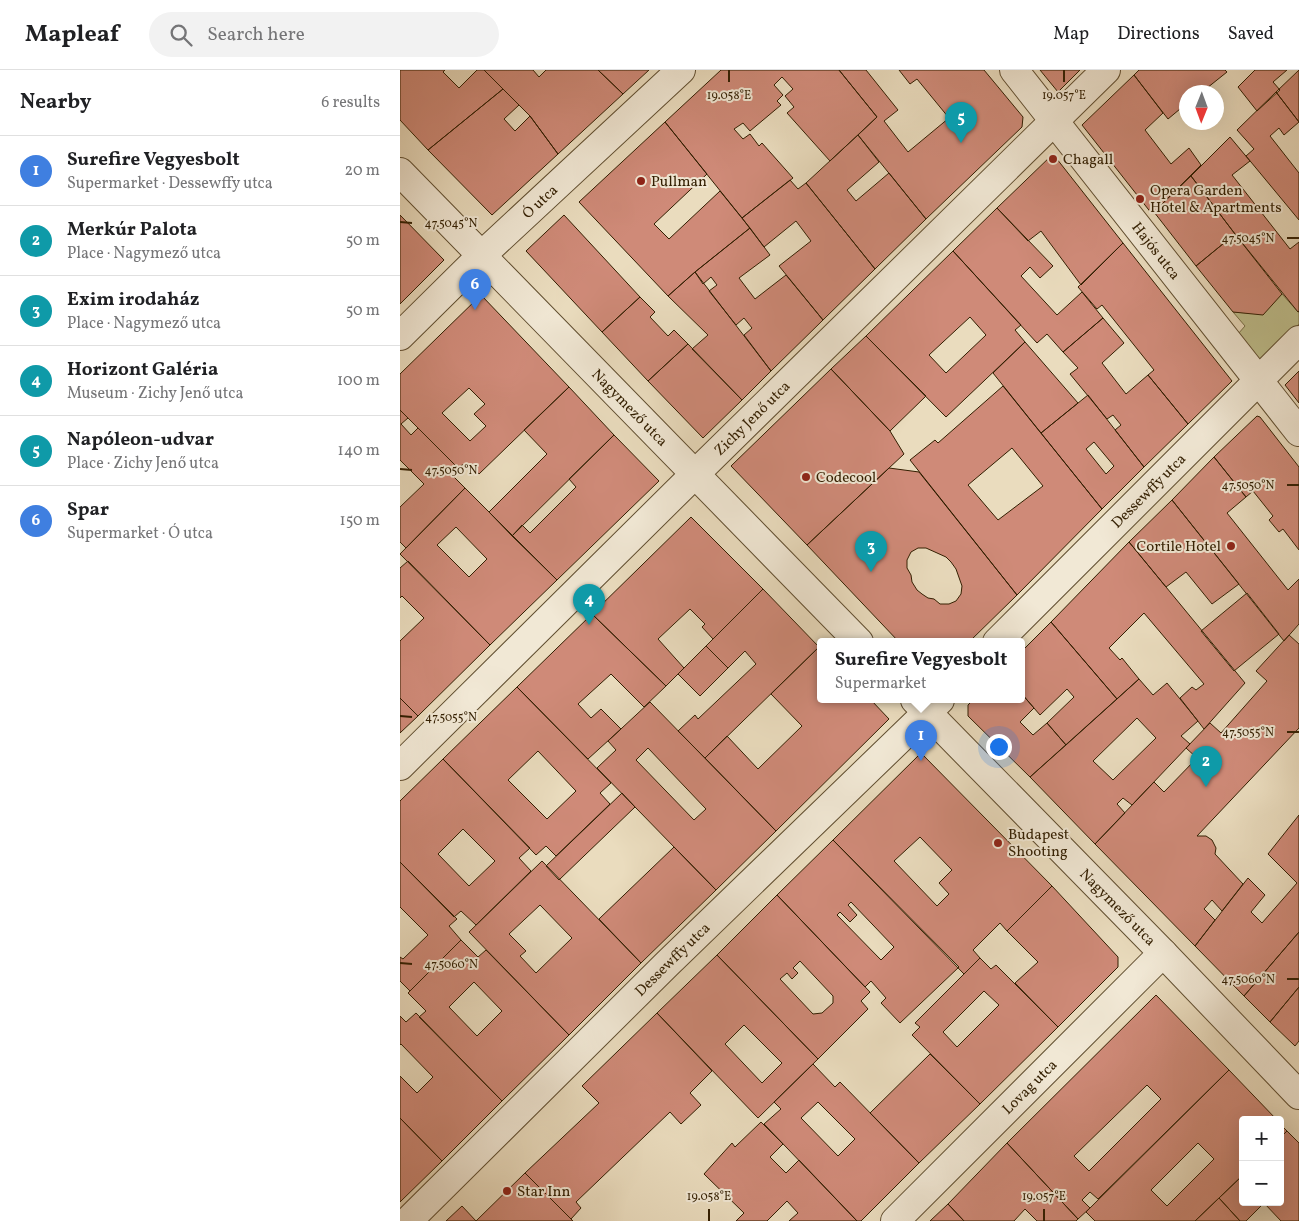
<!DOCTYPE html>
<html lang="en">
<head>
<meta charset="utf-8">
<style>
  body { margin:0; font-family:Vollkorn,serif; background:#f2f2f2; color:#202124 }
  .controls { position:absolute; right:15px; bottom:15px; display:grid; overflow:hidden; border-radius:5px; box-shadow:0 5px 20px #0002 }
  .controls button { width:45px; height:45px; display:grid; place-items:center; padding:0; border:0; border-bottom:1px solid #e0e0e0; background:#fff; color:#202124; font:25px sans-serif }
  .compass { position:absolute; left:779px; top:15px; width:45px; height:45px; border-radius:50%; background:#fff; box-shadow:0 5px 20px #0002; rotate:181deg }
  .you { position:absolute; left:598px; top:676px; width:18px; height:18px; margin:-12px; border:4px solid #fff; border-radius:50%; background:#1a73e8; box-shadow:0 0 0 8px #1a73e833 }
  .badge { display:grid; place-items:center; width:32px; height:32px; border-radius:50%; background:#8f2418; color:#fff; font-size:16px; font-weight:700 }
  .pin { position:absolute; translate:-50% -41px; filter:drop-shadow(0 1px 2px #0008) }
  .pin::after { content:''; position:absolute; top:26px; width:18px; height:15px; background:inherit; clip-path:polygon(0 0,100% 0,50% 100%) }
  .popup { position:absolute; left:417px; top:568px; width:208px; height:65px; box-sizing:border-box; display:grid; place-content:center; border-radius:5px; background:#fff; filter:drop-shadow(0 1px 4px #0005); font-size:16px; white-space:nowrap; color:#757577 }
  .popup b { font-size:19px; color:#202124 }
  .popup::after { content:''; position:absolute; left:50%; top:100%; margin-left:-10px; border:10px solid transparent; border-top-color:#fff }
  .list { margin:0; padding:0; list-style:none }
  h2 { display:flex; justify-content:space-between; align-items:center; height:65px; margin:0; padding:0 20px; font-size:21px }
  h2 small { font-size:16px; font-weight:400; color:#757577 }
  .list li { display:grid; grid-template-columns:32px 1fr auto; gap:15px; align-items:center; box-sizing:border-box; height:70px; padding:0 20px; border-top:1px solid #e0e0e0 }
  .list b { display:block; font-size:19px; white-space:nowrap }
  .list p { margin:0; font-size:16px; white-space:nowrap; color:#757577 }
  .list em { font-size:16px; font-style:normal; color:#757577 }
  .icon { flex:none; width:28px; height:28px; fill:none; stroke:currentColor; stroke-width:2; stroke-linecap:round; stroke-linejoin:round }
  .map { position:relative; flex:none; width:899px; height:1151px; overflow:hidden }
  header { display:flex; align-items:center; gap:30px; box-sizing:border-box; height:70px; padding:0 25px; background:#fff; border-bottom:1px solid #e0e0e0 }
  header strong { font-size:24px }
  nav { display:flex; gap:28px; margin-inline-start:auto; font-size:18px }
  .search { width:350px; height:45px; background:#f2f2f2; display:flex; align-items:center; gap:12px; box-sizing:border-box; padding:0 18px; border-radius:28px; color:#757577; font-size:19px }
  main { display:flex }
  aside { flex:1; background:#fff }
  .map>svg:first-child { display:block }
  .green { fill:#bebe8c; stroke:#786e46 }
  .building { fill:#cf8a78; stroke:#321e01; fill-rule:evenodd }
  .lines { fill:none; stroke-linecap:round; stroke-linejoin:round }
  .minor-casing { stroke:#604e30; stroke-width:30 }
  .minor { stroke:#f1e8d5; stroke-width:28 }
  .ticks { fill:none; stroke:#321e01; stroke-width:2 }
  .poi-dot { fill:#8f2418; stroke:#f1e8d5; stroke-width:2 }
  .labels { text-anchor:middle; stroke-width:4; stroke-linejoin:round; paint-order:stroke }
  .poi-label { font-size:15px; fill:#321e01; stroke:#f1e8d5; text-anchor:start }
  .street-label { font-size:15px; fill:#321e01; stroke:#f1e8d5 }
  .ticks-label { font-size:12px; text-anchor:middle; fill:#321e01; stroke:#f1e8d5; stroke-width:4; stroke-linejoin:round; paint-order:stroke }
</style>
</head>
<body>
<header>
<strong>Mapleaf</strong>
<div class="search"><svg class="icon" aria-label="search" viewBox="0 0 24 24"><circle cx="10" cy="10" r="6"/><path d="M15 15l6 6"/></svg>Search here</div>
<nav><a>Map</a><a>Directions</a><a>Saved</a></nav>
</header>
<main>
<aside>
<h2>Nearby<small>6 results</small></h2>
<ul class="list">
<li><span class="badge" style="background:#3f7fe0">1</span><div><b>Surefire Vegyesbolt</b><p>Supermarket · Dessewffy utca</p></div><em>20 m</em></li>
<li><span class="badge" style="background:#0f9aa8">2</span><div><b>Merkúr Palota</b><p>Place · Nagymező utca</p></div><em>50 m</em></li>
<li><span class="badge" style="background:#0f9aa8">3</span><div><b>Exim irodaház</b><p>Place · Nagymező utca</p></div><em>50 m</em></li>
<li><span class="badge" style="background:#0f9aa8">4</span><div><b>Horizont Galéria</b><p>Museum · Zichy Jenő utca</p></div><em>100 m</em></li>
<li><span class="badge" style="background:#0f9aa8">5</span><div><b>Napóleon-udvar</b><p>Place · Zichy Jenő utca</p></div><em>140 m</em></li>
<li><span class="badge" style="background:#3f7fe0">6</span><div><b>Spar</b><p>Supermarket · Ó utca</p></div><em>150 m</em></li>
</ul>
</aside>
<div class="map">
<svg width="899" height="1151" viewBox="0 0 899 1151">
  <rect width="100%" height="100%" fill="#eadcbe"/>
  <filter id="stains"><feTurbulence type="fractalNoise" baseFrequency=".004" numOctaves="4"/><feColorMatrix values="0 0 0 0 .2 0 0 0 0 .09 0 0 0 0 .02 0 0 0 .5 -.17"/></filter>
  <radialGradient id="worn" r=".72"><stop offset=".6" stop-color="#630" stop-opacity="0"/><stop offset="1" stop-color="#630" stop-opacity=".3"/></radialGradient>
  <!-- green -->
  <path class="green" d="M882,224L899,243V254L861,291L838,264L845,256L833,242L862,244Z"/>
  <!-- building -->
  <path class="building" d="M0,0H45L43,2L59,18L77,0H84L103,19L28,80L0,50Z
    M84,0H133L139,7L146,0H198L223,24L158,84L130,46Z
    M198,0H249L223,24Z
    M321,0H439L477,47L430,91L387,43L394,37L385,26L393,19L382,7L374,15L383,25L377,31L381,35L350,61L343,53L334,59L343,69L350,64L359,76L362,73L393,108L342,148L265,52Z
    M439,0H466L498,40L484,51L508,82L549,48L517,9L510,14L499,0H584L623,47L622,57L526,149L458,65L477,47Z
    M640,0H680L658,22Z
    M739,0H825L827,2L802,22H786V34L768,49L734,5Z
    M855,0H887L873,12L880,20L857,41L838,17Z
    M899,0V52L876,22Z
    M734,5L763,43L745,60L771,94L789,78L801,95L752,144L682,55Z
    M103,19L119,35L104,49L115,61L130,46L158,84L92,145L28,80Z
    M876,22L899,52L884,65L879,58L870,66L899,103V150L846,86L854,79L837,60Z
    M265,52L307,104L254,154L269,169L320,121L350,158L295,202L268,226L179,132Z
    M458,65L479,92L447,120L456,131L489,103L526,149L475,199L406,113Z
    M830,67L850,91L832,105L890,179L899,172V241L898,242L835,164L791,106Z
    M653,84L723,173L681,215L641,161L628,171L597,138Z
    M791,106L835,164L796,196L754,142Z
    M390,110L398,119L406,113L475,199L423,250L379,196L411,171L396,151L364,177L342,148Z
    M597,138L653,196L640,208L630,197L621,206L657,245L682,222L703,248L663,282L647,264L637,273L553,181Z
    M0,145L44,190L0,234Z
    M164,145L240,227L202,262L126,181Z
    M350,158L370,185L339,208L355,229L386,205L423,250L371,301L344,265L352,258L344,248L336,255L309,221L317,215L311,207L303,214L295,202Z
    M835,164L882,224L863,245L833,242L796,196Z
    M723,173L832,311L788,354L748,305L754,300L702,235L697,239L678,217Z
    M553,181L621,255L615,260L625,272L546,347L466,266ZM570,247L586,265L546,303L529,285Z
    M295,202L371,301L342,330L292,279L308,265L268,226Z
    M81,225L169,317L79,404L70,394L62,395L58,398L0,340V304ZM69,318L85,334L74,344L86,356L70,371L42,343Z
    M240,227L255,242L250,247L268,266L274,260L288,274L248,311L202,262Z
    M703,248L724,273L702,293L726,324L748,305L788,354L744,397L715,360L721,355L713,345L707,349L670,304L678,298L663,282Z
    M466,266L526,326L490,361L431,299Z
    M625,272L678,333L641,363L593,303Z
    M288,274L342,330L303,368L248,311Z
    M431,299L490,361L504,384L407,475L331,396Z
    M899,301V333L885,315Z
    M603,316L702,439L617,525L510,390L535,370L538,373ZM612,378L643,416L598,450L568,415Z
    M169,317L214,365L112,466L89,442L147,384L124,360Z
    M688,325L744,397L702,439L641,363ZM694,372L714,396L706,404L686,379Z
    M0,340L8,348L1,354L11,365L18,358L60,400L54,407L65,418L6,478L0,472V437L24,414L0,390Z
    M857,346L860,347L899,397V480L883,459L879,462L869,450L873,446L853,421L846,427L814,387Z
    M214,365L259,411L157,510L112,466L122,455L130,463L176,417L169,409Z
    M814,387L846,427L827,443L888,520L899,509V554L884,571L772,430Z
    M489,398L519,402L617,525L569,572H499L407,475ZM518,478H526L546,487L551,492L556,499L562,516L561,524L556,531L549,534H540L534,529L528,528L522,524L517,520L512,512L511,505L507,498V490L511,482Z
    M65,418L157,510L90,575L0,484ZM56,457L87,489L69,507L37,475Z
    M772,430L839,514L812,534L786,502L766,517L729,472Z
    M291,447L363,519L313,569L302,557L305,554L290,539L258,569L284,598L266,616L192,544Z
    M729,472L845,613L804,659L780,628L792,617L796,620L804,614L744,543L709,578L720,590L722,588L739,609L717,629L651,552Z
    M8,491L90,575L18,646L0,628V571L24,548L2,526L0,528V498Z
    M363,519L419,577L305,688L278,661L295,645L298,649L356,594L345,581L328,598L306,576Z
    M847,523L879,564L834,601L801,561Z
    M192,544L266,616L244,637L211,604L178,634L191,648L201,639L221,659L188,689L117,617Z
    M651,552L717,629L666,675L647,653L674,627L667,619L640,645L621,623V582Z
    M889,565L899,574V658L797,766H806L812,770L816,778L815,784L843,814L822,841L812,830L804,839L815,850L795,876L695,774L754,712L764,722L797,688L786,678L810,653L821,663L867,611L856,601Z
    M306,576L328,598L300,626L278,604Z
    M419,577L421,579V630H471L489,649L376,761L305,688L327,666L358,699L402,656L371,624Z
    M739,609L753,625L767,613L798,651L781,666L790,674L732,735L723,728L717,734L725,743L695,774L630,707ZM737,648L756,668L713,710L693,691Z
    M117,617L211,713L200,723L210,734L156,786L146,776L136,785L43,689ZM138,681L176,721L147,749L108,710Z
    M621,623L634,638L620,652L633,665L647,653L666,675L630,707L568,646V635L573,630H621Z
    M0,628L18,646L0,663Z
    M250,632L376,761L316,820L197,698L216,680L208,671ZM248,678L306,739L294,750L236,690Z
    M521,683L652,816L607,861L600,853L573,880L580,888L564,904L433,770ZM520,767L552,800L539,813L549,824L537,836L494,791Z
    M43,689L130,778L119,788L131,801L76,855L61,841L54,847L0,792V731ZM63,759L95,791L69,816L38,784Z
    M222,723L235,737L159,810L146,796Z
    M899,745V862L844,926L795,876L848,808L865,825L851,842L862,853L897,813L868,784Z
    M433,770L559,897L500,953L481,933L486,928L471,911L465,917L377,825ZM451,832L494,877L481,890L437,845L440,842L450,852L457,845L448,835Z
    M274,777L316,820L241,893L199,849Z
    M142,791L241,893L169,965L69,862ZM140,835L172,868L136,903L120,886L126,881L109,864Z
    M0,792L57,849L49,856L61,870L10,921L0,911V887L3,889L28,865L0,837Z
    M652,816L718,887V897L658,957L615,913L638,892L607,861Z
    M377,825L470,922L461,931L468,939L418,989L317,885ZM400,891L433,926V933L422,943L413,944L380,909L387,903L392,909L398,903L393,898Z
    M899,862V917L870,952L844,926Z
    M61,870L78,887L86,880L169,965L102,1031L19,947L26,941L8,923ZM74,912L102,941L77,966L49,937Z
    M317,885L418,989L358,1048L257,943ZM344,955L382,993L362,1013L325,974Z
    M580,888L591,899L596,895L658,957L580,1034L512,965L520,957L515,953ZM584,921L599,935L557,977L543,962Z
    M899,917V971L895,976L870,952Z
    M756,925L829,1000L698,1129L690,1122L682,1130L690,1138L678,1149L607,1073ZM747,1015L761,1029L689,1101L674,1086Z
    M16,943L102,1031L42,1091L0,1048V1006L17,1023L33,1007L1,974L0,975V946L6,952Z
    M257,943L312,1001L290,1023L301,1035L281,1054L270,1042L176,1132L181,1138L171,1149L125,1103L199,1033L182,1016Z
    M530,984L580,1034L519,1093L470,1043Z
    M413,994L435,1017L440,1012L519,1093L461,1151H457L364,1054L381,1039L374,1032ZM418,1032L455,1069L438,1086L401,1048Z
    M829,1000L877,1050H843V1105L795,1151H695L686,1142ZM798,1073L814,1089L767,1136L751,1120Z
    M0,1048L42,1091L0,1132Z
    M361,1052L383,1074L370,1087L386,1103L399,1090L457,1151H389L398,1143L387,1131L367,1151H336L344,1143L304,1104L332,1073L335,1077Z
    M880,1054L887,1061L880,1068Z
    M887,1061L899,1073V1151H881L864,1133L846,1151H840L819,1128L843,1105V1132H880V1068Z
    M607,1073L678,1149L676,1151H637L625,1139L614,1151H564L548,1134Z
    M125,1103L173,1151H46L62,1136L76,1151Z
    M819,1128L840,1151H795Z
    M548,1134L564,1151H530Z"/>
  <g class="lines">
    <!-- minor casing -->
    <g class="minor-casing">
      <g id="minor">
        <path id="s1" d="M614,0L899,362"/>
        <path id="s2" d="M0,102L459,572"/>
        <path id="s3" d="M0,266L82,185L281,0"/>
        <path id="s4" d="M597,572L899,270"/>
        <path id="s5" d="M515,630L763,883L899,1025"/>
        <path id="s6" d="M0,696L295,404L706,0"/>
        <path id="s7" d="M8,1151L267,894L540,630"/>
        <path id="s8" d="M495,1151L763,883"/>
      </g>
    </g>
    <!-- minor -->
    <use href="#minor" class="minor"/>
  </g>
  <!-- ticks -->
  <path class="ticks" d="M329,12V0M664,12V0M0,152L12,153M887,168H899M0,399L12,400M887,415H899M0,646L12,647M887,662H899M0,893L12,894M887,909H899M309,1151V1139M644,1151V1139"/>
  <!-- markers -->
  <g class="poi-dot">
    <circle cx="653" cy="89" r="5"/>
    <circle cx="241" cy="111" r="5"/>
    <circle cx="740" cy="129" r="5"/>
    <circle cx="406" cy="407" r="5"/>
    <circle cx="831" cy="476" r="5"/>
    <circle cx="598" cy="773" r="5"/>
    <circle cx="107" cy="1121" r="5"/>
  </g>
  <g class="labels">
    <!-- poi labels -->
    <g class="poi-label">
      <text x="663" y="94">Chagall</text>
      <text x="251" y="116">Pullman</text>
      <text x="750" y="125">Opera Garden<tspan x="750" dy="17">Hotel &amp; Apartments</tspan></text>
      <text x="416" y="412">Codecool</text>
      <text x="821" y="481" text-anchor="end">Cortile Hotel</text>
      <text x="608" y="769">Budapest<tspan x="608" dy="17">Shooting</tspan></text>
      <text x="117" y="1126">Star Inn</text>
    </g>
    <!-- street labels -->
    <g class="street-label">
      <text dy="5" stroke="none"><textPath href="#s3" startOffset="194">Ó utca</textPath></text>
      <text dy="5" stroke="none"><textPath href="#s1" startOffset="230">Hajós utca</textPath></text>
      <text dy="5" stroke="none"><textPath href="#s2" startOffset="329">Nagymező utca</textPath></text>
      <text dy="5" stroke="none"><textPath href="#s6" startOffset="495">Zichy Jenő utca</textPath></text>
      <text dy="5" stroke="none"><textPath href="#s4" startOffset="214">Dessewffy utca</textPath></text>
      <text dy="5" stroke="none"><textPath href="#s5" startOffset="290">Nagymező utca</textPath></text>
      <text dy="5" stroke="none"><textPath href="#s7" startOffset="372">Dessewffy utca</textPath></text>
      <text dy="5" stroke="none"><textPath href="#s8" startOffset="190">Lovag utca</textPath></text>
    </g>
  </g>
  <g class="ticks-label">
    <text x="329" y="29">19.058°E</text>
    <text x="664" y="29">19.057°E</text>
    <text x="51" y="157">47.5045°N</text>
    <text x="848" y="172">47.5045°N</text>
    <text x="51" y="404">47.5050°N</text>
    <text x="848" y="419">47.5050°N</text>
    <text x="51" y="651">47.5055°N</text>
    <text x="848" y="666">47.5055°N</text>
    <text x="51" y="898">47.5060°N</text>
    <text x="848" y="913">47.5060°N</text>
    <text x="309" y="1130">19.058°E</text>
    <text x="644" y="1130">19.057°E</text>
  </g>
  <rect width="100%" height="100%" filter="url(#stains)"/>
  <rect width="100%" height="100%" fill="url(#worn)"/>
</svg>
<div class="controls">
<button>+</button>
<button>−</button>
</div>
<svg class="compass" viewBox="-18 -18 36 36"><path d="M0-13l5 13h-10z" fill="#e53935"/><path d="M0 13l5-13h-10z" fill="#757577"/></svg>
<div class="you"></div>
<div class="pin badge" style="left:521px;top:691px;background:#3f7fe0">1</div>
<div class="popup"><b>Surefire Vegyesbolt</b>Supermarket</div>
<div class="pin badge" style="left:806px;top:717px;background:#0f9aa8">2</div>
<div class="pin badge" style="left:471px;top:502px;background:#0f9aa8">3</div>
<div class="pin badge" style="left:189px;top:555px;background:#0f9aa8">4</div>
<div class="pin badge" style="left:561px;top:73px;background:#0f9aa8">5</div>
<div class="pin badge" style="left:75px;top:240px;background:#3f7fe0">6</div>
</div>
</main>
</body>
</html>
